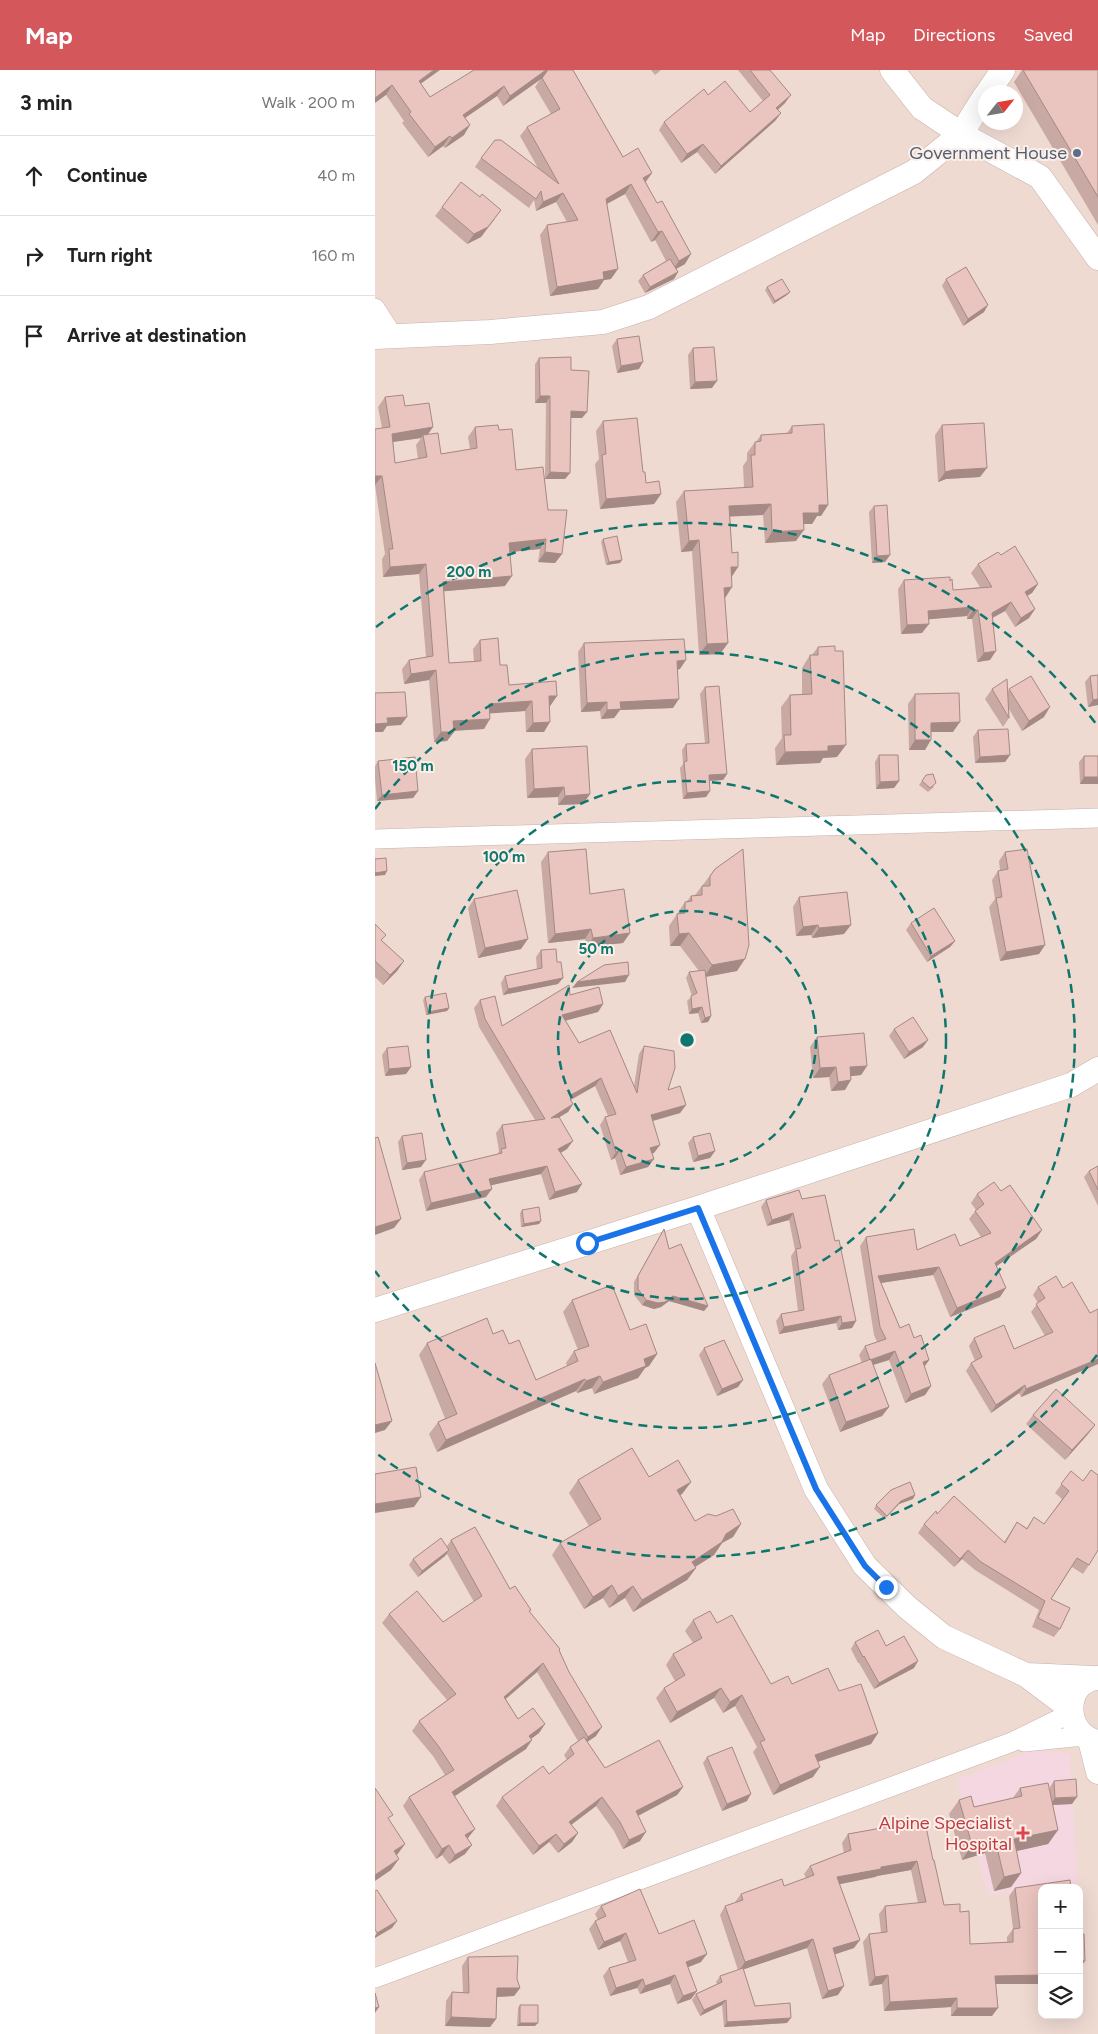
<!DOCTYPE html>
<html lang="en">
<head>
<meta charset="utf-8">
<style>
  body { margin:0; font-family:Figtree,sans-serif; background:#f6f6f6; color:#222 }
  .controls { position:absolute; right:15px; bottom:15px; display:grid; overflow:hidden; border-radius:10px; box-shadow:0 5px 20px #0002 }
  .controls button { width:45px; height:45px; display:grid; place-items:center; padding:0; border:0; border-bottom:1px solid #e0e0e0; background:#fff; color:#222; font:25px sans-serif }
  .compass { position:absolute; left:603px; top:15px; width:45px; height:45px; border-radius:50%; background:#fff; box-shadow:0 5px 20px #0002; rotate:59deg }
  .stop { position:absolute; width:15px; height:15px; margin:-11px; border:4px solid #1a73e8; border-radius:50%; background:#fff }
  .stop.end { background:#1a73e8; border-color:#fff; box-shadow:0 1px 5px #0008 }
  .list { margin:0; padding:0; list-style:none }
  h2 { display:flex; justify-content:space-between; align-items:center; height:65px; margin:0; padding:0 20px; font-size:21px }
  h2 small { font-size:16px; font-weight:400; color:#767676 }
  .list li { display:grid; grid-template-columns:32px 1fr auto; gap:15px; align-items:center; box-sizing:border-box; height:80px; padding:0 20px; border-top:1px solid #e0e0e0 }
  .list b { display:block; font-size:19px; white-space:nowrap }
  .list em { font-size:16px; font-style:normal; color:#767676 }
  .icon { flex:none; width:28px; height:28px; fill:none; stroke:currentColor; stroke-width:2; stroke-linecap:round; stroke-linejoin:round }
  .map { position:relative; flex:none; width:723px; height:1964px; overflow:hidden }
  header { display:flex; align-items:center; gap:30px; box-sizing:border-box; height:70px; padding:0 25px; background:#d3575b; color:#fff }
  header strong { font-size:24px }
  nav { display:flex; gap:28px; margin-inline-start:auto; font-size:18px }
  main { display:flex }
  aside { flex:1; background:#fff }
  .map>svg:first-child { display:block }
  .residential { fill:#efdad2; fill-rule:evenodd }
  .medical { fill:#f5d7e2 }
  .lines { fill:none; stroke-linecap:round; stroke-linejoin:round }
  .minor-casing { stroke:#c7b1ab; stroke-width:20 }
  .tertiary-casing { stroke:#c7b1ab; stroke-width:25 }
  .minor { stroke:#fff; stroke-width:19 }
  .tertiary { stroke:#fff; stroke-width:24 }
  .wall { fill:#c9a9a3; fill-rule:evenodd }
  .shaded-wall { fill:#a48985 }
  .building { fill:#eac4be; stroke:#a48985 }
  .route { stroke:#1a73e8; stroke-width:6 }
  .ring { fill:none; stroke:#0f766e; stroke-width:2.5; stroke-dasharray:9 6 }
  .service-dot { fill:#5c6f8a; stroke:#fcefe8; stroke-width:2 }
  .health-dot { fill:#e0444e; stroke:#fcefe8; stroke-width:2 }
  .labels { text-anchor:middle; stroke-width:4; stroke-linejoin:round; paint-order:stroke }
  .service-label { font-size:18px; fill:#4e5e75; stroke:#fcefe8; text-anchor:end }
  .health-label { font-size:18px; fill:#be3a42; stroke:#fcefe8; text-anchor:end }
  .centre { fill:#0f766e; stroke:#fcefe8; stroke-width:2.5 }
  .ring-label { font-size:15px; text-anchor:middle; font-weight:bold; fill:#0f766e; stroke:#fcefe8; stroke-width:4; stroke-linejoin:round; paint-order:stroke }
</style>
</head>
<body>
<header>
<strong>Map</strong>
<nav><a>Map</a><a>Directions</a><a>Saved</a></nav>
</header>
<main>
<aside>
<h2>3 min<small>Walk · 200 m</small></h2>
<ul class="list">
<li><svg class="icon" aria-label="ahead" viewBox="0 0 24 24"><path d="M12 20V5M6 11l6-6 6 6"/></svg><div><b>Continue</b></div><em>40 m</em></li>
<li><svg class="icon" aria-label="right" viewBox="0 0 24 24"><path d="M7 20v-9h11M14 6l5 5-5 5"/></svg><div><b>Turn right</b></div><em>160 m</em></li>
<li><svg class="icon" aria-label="arrive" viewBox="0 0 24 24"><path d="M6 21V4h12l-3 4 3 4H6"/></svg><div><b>Arrive at destination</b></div></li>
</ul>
</aside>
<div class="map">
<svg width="723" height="1964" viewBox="0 0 723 1964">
  <rect width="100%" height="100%" fill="#f8eae2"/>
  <!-- residential -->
  <path class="residential" d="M0,0H723V1964H0ZM610,22H640V52H610ZM667,1818H704V1945H667Z"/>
  <!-- medical -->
  <path class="medical" d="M658,1680L695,1684L702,1815L613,1825L582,1710Z"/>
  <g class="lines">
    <!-- minor casing -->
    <g class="minor-casing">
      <path id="minor" d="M0,238L18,266
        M0,769L723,748
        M649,1672L709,1666
        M0,1908L637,1672L696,1643"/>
    </g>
    <!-- tertiary casing -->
    <g class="tertiary-casing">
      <path id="tertiary" d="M517,0L547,38L586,64L665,107L723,188
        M613,22L628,0
        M0,267L115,262L228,252L274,237L539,102L586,64L610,26
        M323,1138L441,1419L490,1496L533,1538L569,1567L651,1605L696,1639
        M0,1240L323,1138L696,1015L723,999
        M651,1605L718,1608
        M723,1608C688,1610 687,1665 723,1672
        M715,1670L723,1702"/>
    </g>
    <!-- minor -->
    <use href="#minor" class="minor"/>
    <!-- tertiary -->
    <use href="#tertiary" class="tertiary"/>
  </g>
  <!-- wall -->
  <path class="wall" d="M0,0L46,14L55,27L198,0L248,87L277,103L271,112L310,194L301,199L303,202L299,209L270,223L263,211L268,205L291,191L280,170L276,172L250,124L232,134L236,209L229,210L223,219L175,226L165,165L172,155L192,152L181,132L161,141L159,130L154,138L100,97L106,88L163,98L145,66L152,57L176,44L160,17L167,7L128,36L122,26L90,48L89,65L70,78L68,76L53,87L27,53L29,51L11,25Z
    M276,0H286L280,5Z
    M363,0H395L410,33L403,40L406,43L400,51L340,104L322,82L306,93L284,60L289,52L333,25L375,42L388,31Z
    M647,0H723V155L639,12Z
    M67,137L120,149L106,167L92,174L60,146Z
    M571,209L609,242L588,256L567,216Z
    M392,217L412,225L398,234L390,220Z
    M242,269L264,299L242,303L237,276Z
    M318,278L337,318L315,319L313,285Z
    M164,288L196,300L212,342L207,348H196L195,403L190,409H170L171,333H160V294Z
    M10,327L30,336L58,357L53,364L66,384L95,379L93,367L100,357L124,360L141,400L173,440L187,484L180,493L163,492L165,479L135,482L130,516L69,521L74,593L99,591L98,579L105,570L125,595L134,615L182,626L175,636L169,662H151L150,641L115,643L109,659L79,661L72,671L59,672L54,610L29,614L27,599L34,590L51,587L44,504L8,507L7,489L10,484L0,415L7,358L3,337ZM46,368L41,375L43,389L20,393L18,372Z
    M228,351L268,402L271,413L286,424L279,434L225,439L220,394L224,389L221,361Z
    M567,355L605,407L571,409L563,412L560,365Z
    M417,356L453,435L446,446H442L437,454H429L421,471L390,473L388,445L355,446L357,483L363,497L356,507L357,517L350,528L353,573L345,584L324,585L317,481L306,482L301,432L309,421L369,418L368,396L372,390V383L380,372H381L386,365L412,363Z
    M499,436L515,485L510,492L497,493L494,442Z
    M228,469L247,490L245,493L231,495L226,472Z
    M626,485L663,514L657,523L652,526L660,539L654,548L640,557L630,541L617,548L615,590L602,592L597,549H592V546L553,549L547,563L526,564L523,519L529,510L575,511L578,520L605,517L596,503L603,494Z
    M209,573L305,599L302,600L298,638L245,640L239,648L226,649L225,641L206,642L203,582Z
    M443,577L462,687L448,688L445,693L401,695L400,678L407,668L406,637L415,625L427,624V598L435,585H437Z
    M715,606L723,635L713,637L710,612Z
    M330,617L352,704L348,710L334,711L335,721L331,727L308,729L305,698L308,694L307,680L311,674L330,673L325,624Z
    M617,619L633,622L634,619L669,647L647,661L634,639V648L628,657L610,629Z
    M540,624L578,662H556L550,680H534L533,634Z
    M603,660L635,685L630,692L600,693L598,667Z
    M157,679L215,724L208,734L183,735V727L152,728L150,689Z
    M504,685L524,711L519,718L501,719L500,692Z
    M709,686H723V714H705L704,692Z
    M3,691L43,721L38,728L2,731L0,709V696Z
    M551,705L559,717L553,722L544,715Z
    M173,782L255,863L248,873L211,877L210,869L173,873L166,792Z
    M630,782L670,875L664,884L625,891L614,837L620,829L617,810L623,801L625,800L624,791Z
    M340,799L362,901L331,907L336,946L333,952L326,953L323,943L314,944L312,931L317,926L311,908L314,902L324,901L305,876H295L294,856L310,832L312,831L316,826L320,825Z
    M424,827L469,864L437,868L436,865L421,866L418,837Z
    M99,829L146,879L103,888L93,838Z
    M536,853L580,871L575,877L552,892L531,860Z
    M0,854L7,871L29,891L22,901L8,915L0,907Z
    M166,880L182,892L188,908L183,914L128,925L126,913L130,906L162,900L161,887Z
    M195,925L228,934L223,942L190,950L204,973L259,1016L264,984L269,976L293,1020L311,1035L305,1043L278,1051L279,1083H277L279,1089L273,1097L245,1105L240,1088L236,1090L225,1055L230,1047L233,1046L220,1016L196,1030L198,1034L193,1042L184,1047L192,1079L186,1083L202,1122L174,1130L166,1104L116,1115L111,1127L51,1141L44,1110L49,1102L122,1085L124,1081L121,1063L127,1055L160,1050L104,957L99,938L105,930L127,956Z
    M50,927L74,938L72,941L51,945L48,930Z
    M519,959L548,977L529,989L514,966Z
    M442,967L492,996L486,1005L476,1006L470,1020L456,1021L454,1007L438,1008L435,977Z
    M12,978L36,997L31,1004L10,1006L7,985Z
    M27,1066L46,1097L27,1100L23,1072Z
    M318,1067L340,1081L335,1088L318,1092L313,1073Z
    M723,1096V1136L709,1107L714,1101Z
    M626,1121L667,1160L661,1169L622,1196L625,1227L575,1247L558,1205L506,1213L525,1258L539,1268L554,1290L549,1297L556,1316L550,1325L530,1333L514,1290L498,1295L514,1337L507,1346L465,1362L447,1314L454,1305L487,1293L484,1285L490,1276L502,1272L499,1265L485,1176L491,1167L542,1180L585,1176L606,1167L594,1149L601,1140L596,1133L602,1124Z
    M427,1129L460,1171L481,1251L477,1258L463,1260L461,1253L404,1264L401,1251L406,1244L423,1241L416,1186L420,1180L414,1150L392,1156L386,1137L391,1130Z
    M147,1140L166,1151L164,1154L146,1157L145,1143Z
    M289,1159L294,1179L333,1236L329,1241L294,1231L286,1237L279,1239L267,1235L259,1225V1212Z
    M663,1217L688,1218L715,1243L723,1239V1294L646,1327L644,1323L616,1343L591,1301L596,1293L600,1291L594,1276L599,1268L639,1279L670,1266L656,1242L663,1233L658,1225Z
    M197,1230L255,1260L282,1284L274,1296L270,1298L263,1308L219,1324L217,1318L202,1323L201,1321L62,1382L54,1364L63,1352L70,1348L44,1285L52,1273L118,1264L134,1274L161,1310L192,1296L191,1293L199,1281L203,1280L188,1242Z
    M329,1278L363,1317L342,1326L324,1285Z
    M658,1345L720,1355L713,1364L690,1390L651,1354Z
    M696,1401L714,1495L708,1504L697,1497L676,1529L685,1559L679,1567L657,1557L664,1540L600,1500L587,1489L579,1497L543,1463L549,1454L629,1472L642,1452L652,1458L659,1447L669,1454L687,1429L680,1423Z
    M274,1407L316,1412L307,1424L305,1425L320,1451L366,1454L358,1467L347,1473L339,1485L320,1497L321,1498L312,1510L258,1542L250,1528L234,1538L228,1528L209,1539L177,1485L185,1473L214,1456L194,1423L203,1410Z
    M540,1425L538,1429L524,1434L510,1449L499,1439L501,1435Z
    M76,1470L135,1519L185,1579L184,1580L221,1666L212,1672L230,1698L308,1717L302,1725L263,1746L265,1771L248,1779L239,1761L221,1736L196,1755L203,1763L197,1772L183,1783L174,1772L158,1785L121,1736L127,1727L174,1704L192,1690L189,1685L195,1677L203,1671L162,1602L131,1629L143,1649L170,1654L164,1663L156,1668L151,1679L79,1726L93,1769L90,1784L74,1794L67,1785L61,1789L28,1736L34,1727L70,1705L58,1686L37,1661L44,1651L72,1630L7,1553L14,1544L68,1552L99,1532L72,1484L70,1486L43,1507L34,1495L38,1489L72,1476Z
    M318,1550L342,1553L396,1614H417L464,1621L503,1663L496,1674L443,1692L438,1707L398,1725L378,1682L382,1677L360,1636L348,1643L339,1628L295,1653L281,1628L289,1618L300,1611L291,1595L298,1584L318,1573L310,1561Z
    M480,1572L511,1576L539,1598L499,1619L484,1593H483L476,1579Z
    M332,1687L372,1731L347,1741L328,1693Z
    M679,1711L697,1734L678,1735L683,1760L673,1774L641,1781L646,1803L636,1817L619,1821L610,1783L587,1790L574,1744L584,1730L599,1737L638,1728L645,1718L675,1721V1717Z
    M511,1753L538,1754L558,1790L569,1835L585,1842L595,1874L632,1872V1867L638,1859L634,1826L640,1818L667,1914H621L617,1946H576V1937L509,1941L507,1914L494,1916L488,1872L494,1864L506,1863L504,1844L510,1836L543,1833L536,1800L502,1806L500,1807L464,1814L479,1878L460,1884L463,1925L447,1929L432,1878L368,1899L380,1936L412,1953L349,1957L347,1935L325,1946L317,1930L321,1924L342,1914L341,1912L345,1906L363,1900L345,1845L350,1836L360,1833V1832L366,1824L409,1816L431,1808L429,1804L435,1796L469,1783L467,1773L473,1764L508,1758Z
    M226,1836L284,1864L326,1892L313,1897L322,1921L316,1929L302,1934L295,1914L265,1924L262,1918L235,1926L228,1906L234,1898L253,1892L245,1871L223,1880L214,1859L220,1851L223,1850L220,1844Z
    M93,1887L142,1909L145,1918L139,1926L122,1927L121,1949L115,1957L70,1956L71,1931L77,1922L88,1923L87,1896Z
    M145,1935L160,1956H142L143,1938Z"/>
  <!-- shaded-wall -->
  <path class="shaded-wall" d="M59,0H65L37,20L44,11Z
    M171,0H173L169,7L128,36L135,26Z
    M17,15L11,25L0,33V28Z
    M129,16L122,26L81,54L88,45Z
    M416,25L410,33L395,46L401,38Z
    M406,43L400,51L340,104L346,96Z
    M95,55L89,65L70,78L77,68Z
    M75,66L68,76L53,87L60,77Z
    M328,74L322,82L306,93L312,84Z
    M277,103L270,112L268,108Z
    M256,114L250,124L224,138L231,129Z
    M188,123L181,132L161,141L168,132Z
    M126,140L106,167L92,174L99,164Z
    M287,161L280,170L276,172L283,162Z
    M316,184L310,194L297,201L304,191Z
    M243,199L236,209L229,210L223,219L175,226L182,217L228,202Z
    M303,202L299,209L270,223L275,217Z
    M415,222L412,225L398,234L400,231Z
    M613,235L609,242L588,256L593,249Z
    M268,292L264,299L242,303L246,296Z
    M342,311L337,318L315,319L320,312Z
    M165,326H175L171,333H160Z
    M196,341L212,342L207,348H191Z
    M58,357L51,367L48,365L46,368L10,373L17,364Z
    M612,398L605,407L571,409L563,412L570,402L578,400Z
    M175,402L195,403L190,409H170Z
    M0,406H7L0,415Z
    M286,424L279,434L225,439L231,429Z
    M396,434L388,445L346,447L354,436Z
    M444,435H453L446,446H442L437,454H421L428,443Z
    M429,460L421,471L390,473L397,462Z
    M171,469L165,479L127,483L134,473Z
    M324,470L317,481L306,482L314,471Z
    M170,482L187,484L180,493L163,492Z
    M515,485L510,492L497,493L502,486Z
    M247,490L245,493L231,495L234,492Z
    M51,494L44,504L8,507L15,497Z
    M356,497H363L356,508Z
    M137,506L130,516L61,522L68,512Z
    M663,514L657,523L643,531L650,522Z
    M357,517L350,528L349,518Z
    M636,532L630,541L610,552L617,543Z
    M598,537L592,546L546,550L553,541Z
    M660,539L654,548L640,557L646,548Z
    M598,540H603L597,549H592Z
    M554,554L547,563L526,564L532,555Z
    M353,573L345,584L324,585L332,574Z
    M621,581L615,590L602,592L609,583Z
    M311,590L305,599L296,600L302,591Z
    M61,600L54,610L29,614L36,604Z
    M174,626H182L175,636H168Z
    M304,629L298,638L245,640L239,648L226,649L232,640L245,632Z
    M723,629V635L713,637L718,630Z
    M157,631L150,641L107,644L114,634Z
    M232,632L225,641L206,642L212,633Z
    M675,637L669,647L647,661L654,651Z
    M32,647L26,655L12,656L8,662H0V654L12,648Z
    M115,649L109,659L71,661L78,651Z
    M175,652L169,662H151L158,653Z
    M585,652L578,662H549L556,653Z
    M66,662H79L72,671L59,672Z
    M540,670H556L550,680H534Z
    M471,675L462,687L448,688L445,693L401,695L410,682L453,676Z
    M635,685L630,692L600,693L605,687Z
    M352,704L348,710L330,711L334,705Z
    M709,707H723V714H705Z
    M524,711L519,718L501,719L505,712Z
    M189,717L183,727L152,728L159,719Z
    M43,721L38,728L2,731L7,725Z
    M335,721L331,727L308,729L312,723Z
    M215,724L208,734L183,735L190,726Z
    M12,801L10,805L0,806V803Z
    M443,855L436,865L421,866L428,857Z
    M476,855L469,864L437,868L444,858Z
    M216,859L210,869L173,873L180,864Z
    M255,863L248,873L211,877L218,868Z
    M314,863L305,876H295L304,864Z
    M153,869L146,879L103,888L110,878Z
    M580,871L575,877L552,892L556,886Z
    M670,875L664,884L625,891L631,882Z
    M370,889L362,901L329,907L337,895Z
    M29,891L22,901L8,915L15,905Z
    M254,905L250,912L197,918L202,912Z
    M188,908L183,914L128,925L133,919Z
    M228,934L223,942L182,953L187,945Z
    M327,937L323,943L314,944L317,939Z
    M74,938L72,941L51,945L53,942Z
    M336,946L333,952L326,953L330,948Z
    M553,970L548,977L529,989L534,982Z
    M492,996L486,1005L468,1007L475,997Z
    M36,997L31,1004L10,1006L14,999Z
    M461,997L454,1007L438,1008L445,998Z
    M226,1008L220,1016L195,1030L196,1025Z
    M476,1010L470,1020L456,1021L463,1012Z
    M198,1034L193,1042L170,1056L176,1048Z
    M311,1035L305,1043L270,1053L276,1045Z
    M198,1071L192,1079L178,1087L183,1079Z
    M285,1075L279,1083L269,1086L275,1078Z
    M245,1080L240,1088L236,1090L241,1082Z
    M340,1081L335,1088L318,1092L323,1086Z
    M279,1089L273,1097L245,1105L251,1097Z
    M51,1090L46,1097L27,1100L32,1093Z
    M172,1096L166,1104L109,1117L114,1109Z
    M207,1114L202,1122L174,1130L180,1122Z
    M117,1119L111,1127L51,1141L56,1133Z
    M418,1143L414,1150L392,1156L397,1150Z
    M26,1149L19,1158L0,1165V1157Z
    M166,1151L164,1154L146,1157L149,1154Z
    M667,1160L661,1169L614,1201L620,1193Z
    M564,1197L558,1205L499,1214L503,1206Z
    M631,1218L625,1227L575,1247L582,1238Z
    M298,1226L333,1236L329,1241L294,1231L286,1237L279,1239L267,1235L271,1230Z
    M466,1246L461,1253L404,1264L409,1257Z
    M481,1251L477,1258L463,1260L467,1253Z
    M520,1281L514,1290L488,1298L495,1290Z
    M282,1284L274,1296L270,1298L263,1308L219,1324L228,1312L269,1289Z
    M723,1289V1294L646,1327L651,1319Z
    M554,1290L548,1299V1292Z
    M225,1306L217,1318L202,1323L211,1311Z
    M210,1309L201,1321L62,1382L71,1370Z
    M368,1310L363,1317L342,1326L347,1319Z
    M650,1315L644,1323L616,1343L621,1335Z
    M556,1316L550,1325L530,1333L536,1324Z
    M514,1337L507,1346L465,1362L471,1352Z
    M17,1351L10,1360L0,1363V1355Z
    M720,1355L713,1364L690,1390L697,1380Z
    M316,1412L307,1424L293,1432L302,1420Z
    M540,1425L538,1429L524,1434L510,1449L526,1431Z
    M46,1427L39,1437L0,1443V1434Z
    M366,1454L358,1467L347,1473L339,1485L309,1504L317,1492L351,1464Z
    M74,1480L70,1486L43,1507L47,1501Z
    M593,1480L587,1489L579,1497L585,1489Z
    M321,1498L312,1510L258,1542L267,1530Z
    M237,1515L228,1528L209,1539L218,1527Z
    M258,1516L250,1528L234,1538L243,1526Z
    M543,1591L539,1598L499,1619L504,1613Z
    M168,1593L162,1602L122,1636L129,1627Z
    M346,1618L339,1628L295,1653L302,1642Z
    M367,1625L360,1636L348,1643L355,1632Z
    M170,1654L164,1663L148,1675L154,1666Z
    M227,1657L221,1666L206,1676L213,1667Z
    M503,1663L496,1674L433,1695L440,1685Z
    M157,1670L151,1679L71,1732L77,1722Z
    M445,1697L438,1707L398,1725L405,1715Z
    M308,1717L302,1725L255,1750L261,1741Z
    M376,1724L372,1731L347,1741L352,1734Z
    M227,1727L221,1736L188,1761L194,1752Z
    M702,1727L697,1734L675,1735L680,1728Z
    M100,1759L93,1768L84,1774L90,1765Z
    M683,1760L673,1774L629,1784L639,1769Z
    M271,1762L265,1771L248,1779L254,1770Z
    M203,1763L197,1772L183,1783L189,1774Z
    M181,1764L174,1772L158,1785L164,1776Z
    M620,1769L610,1783L587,1790L597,1775Z
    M30,1774L22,1785L19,1781Z
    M74,1775L67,1785L61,1789L67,1779Z
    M97,1775L90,1784L74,1794L80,1785Z
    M24,1789L16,1800L0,1811V1805Z
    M542,1791L536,1800L502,1806L500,1807L456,1816L462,1807L506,1797Z
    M646,1803L636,1817L619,1821L629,1807Z
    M22,1851L17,1858L0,1868V1866L2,1863Z
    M251,1863L245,1871L223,1880L229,1872Z
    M438,1869L432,1878L364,1901L370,1892Z
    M485,1870L479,1878L452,1887L458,1878Z
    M332,1884L326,1892L306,1900L311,1892Z
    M704,1891H710L704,1899Z
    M300,1905L295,1914L265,1924L270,1916Z
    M513,1905L507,1914L494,1916L500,1907Z
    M667,1905V1914H614L620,1906Z
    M268,1909L262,1918L235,1926L241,1918Z
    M469,1916L463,1925L447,1929L453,1921Z
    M122,1918H145L139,1926L116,1927Z
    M322,1921L316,1929L302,1934L308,1926Z
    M582,1928L576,1937L509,1941L515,1932Z
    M351,1930L347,1935L325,1946L329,1940Z
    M4,1937L0,1943V1938Z
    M582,1938H623L617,1946H576Z
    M76,1947L121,1949L115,1957L70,1956Z
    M416,1948L412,1953L349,1957L352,1952Z
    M145,1953H163L160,1956H142Z"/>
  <!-- building -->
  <path class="building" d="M0,0H59L44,11L55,27L99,0H171L135,26L129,16L88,45L95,55L77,68L75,66L60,77L34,44L36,42L17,15L0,28Z
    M173,0H198L248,87L263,78L277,103L268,108L282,133L287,131L316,184L304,191L287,161L283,162L256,114L231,129L243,199L228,202L229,209L182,217L172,155L203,150L188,123L168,132L166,121L161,129L106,88L120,70H126L184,114L152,57L185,39L167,8Z
    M375,0H395L416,25L401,38L406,43L346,96L328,74L312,84L289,52L329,19L333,25L350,11L375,42L395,25Z
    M648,0H723V127Z
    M86,112L105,127L107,124L126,140L113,157L99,164L67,137Z
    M295,189L303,202L275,217L268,205Z
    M591,197L613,235L593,249L571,209Z
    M407,209L415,222L400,231L392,217Z
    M264,266L268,292L246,296L242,269Z
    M339,277L342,311L320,312L318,278Z
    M196,287V300L214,301L212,342L196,341L195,403L175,402V326H165L164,288Z
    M28,325L30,336L54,333L58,357L17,364L20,393L52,387L48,365L63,363L66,384L102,378L100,357L123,355L124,360L137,359L141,400L168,397L173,440H192L187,484L170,482L171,469L134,473L137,506L68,512L74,593L106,591L105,570L123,568L125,595H132L134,615L181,611L182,626H174L175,652L158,653L157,631L114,634L115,649L78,651L79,662H66L61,600L36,604L34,590L58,586L51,494L15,497L14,479H18L7,406H0V359L15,357L10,327Z
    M262,348L268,402H270L271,413L284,411L286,424L231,429L227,385L231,384L228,351Z
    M609,353L612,398L578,400L570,402L567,355Z
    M449,354L453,435H444V443H428L429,460L397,462L396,434L354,436L357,483L363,482V497H356L357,517L349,518L353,573L332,574L324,470L314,471L309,421L378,417L376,385H380V372L386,371V365L417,363V356Z
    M512,435L515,485L502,486L499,436Z
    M242,466L247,490L234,492L228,469Z
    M640,476L663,514L650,522L660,539L646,548L636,532L617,543L621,581L609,583L603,540H598V537L553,541L554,554L532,555L529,510L575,507V511L577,509L578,520L617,517L603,494L623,482L626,485Z
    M309,569L311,590L302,591L304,629L245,632L246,639L232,640V632L212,633L209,573Z
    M460,576V581H468L471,675L453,676V681L410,682L409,665H416L415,625L437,624L435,585H443V577Z
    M723,605V629L718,630L715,606Z
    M656,606L675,637L654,651L634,619Z
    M632,609L634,648L617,619Z
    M344,616L352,704L334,705L335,721L312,723L309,692L312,691L311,674L334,673L330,617Z
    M30,622L32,647L12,648L13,653L0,654V623Z
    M584,623L585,652L556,653V670H540V624Z
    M633,659L635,685L605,687L603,660Z
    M212,676L215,724L190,726L189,717L159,719L157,679Z
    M504,685H523L524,711L505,712Z
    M709,686H723V707H709Z
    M40,687L43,721L7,725L3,691Z
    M558,704L561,713L555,718L547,711L551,705Z
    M211,779L215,824L249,819L255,863L218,868L216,859L180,864L173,782Z
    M368,779L374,875L370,889L337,895L314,863L304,864L302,844L310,843V832L317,831L316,826L327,825V816H335V806L340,799Z
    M652,779L670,875L631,882L621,828L627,827L623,801L633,799L630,782Z
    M11,788L12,801L0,803V789Z
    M142,820L153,869L110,878L99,829Z
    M472,822L476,855L444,858L443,855L428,857L424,827Z
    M559,838L580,871L556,886L536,853Z
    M0,854L11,865L6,870L29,891L15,905L0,891Z
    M181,879L182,892H186L188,908L133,919L130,906L167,898L166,880Z
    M253,892L254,905L202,912L229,895Z
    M330,900L336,946L330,948L327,937L317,939L316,926L322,923L314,902Z
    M194,915L195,925L224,917L228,934L187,945L204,973L235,960L262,1023L269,976L299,981L300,998L293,1020L305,1016L311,1035L276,1045L285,1075L275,1078L279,1089L251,1097L245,1080L241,1082L230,1047L241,1044L226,1008L196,1025L197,1027L195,1029L198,1034L176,1048L184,1047L198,1071L183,1079L207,1114L180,1122L172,1096L114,1109L117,1119L56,1133L49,1102L127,1083L126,1079L131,1078L127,1055L170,1049L110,949L105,930L120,926L127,956Z
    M71,923L74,938L53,942L50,927Z
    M538,947L553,970L534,982L519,959Z
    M489,963L492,996L475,997L476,1010L463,1012L461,997L445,998L442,967Z
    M33,976L36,997L14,999L12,978Z
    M47,1063L51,1090L32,1093L27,1066Z
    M335,1063L340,1081L323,1086L318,1067Z
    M3,1067L26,1149L0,1157V1068Z
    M723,1096V1120L714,1101Z
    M619,1112L626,1121L635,1115L667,1160L620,1193L631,1218L582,1238L564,1197L503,1206L525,1258L534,1254L539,1268L546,1265L554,1290L548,1292L556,1316L536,1324L520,1281L495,1290L490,1276L511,1269L505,1257L491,1167L539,1159L542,1180L580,1164L585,1176L616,1163L600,1141L609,1134L602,1124Z
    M424,1120L427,1129L450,1125L460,1171L464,1170L481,1251L467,1253L466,1246L409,1257L406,1244L429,1240L421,1179L426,1178L418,1143L397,1150L391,1130Z
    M164,1137L166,1151L149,1154L147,1140Z
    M289,1159L294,1179L306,1174L333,1236L298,1226L290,1232L283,1233L271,1230L263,1219V1206Z
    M681,1206L688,1218L697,1212L715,1243L723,1239V1289L651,1319L650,1315L621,1335L596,1293L607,1287L599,1268L629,1255L639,1279L678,1262L661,1234L670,1228L663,1217Z
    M237,1215L255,1260L271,1254L282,1284L269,1289L271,1296L228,1312L225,1306L211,1311L210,1309L71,1370L63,1352L82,1344L52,1273L112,1248L118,1264L128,1260L134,1274L144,1270L161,1310L203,1291L199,1281L214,1276L197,1230Z
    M349,1270L368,1310L347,1319L329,1278Z
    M496,1289L514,1337L471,1352L454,1305Z
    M0,1293L17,1351L0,1355Z
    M681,1319L720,1355L697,1380L658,1345Z
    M257,1378L274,1407L303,1390L316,1412L302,1420L320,1451L333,1444L341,1446L358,1439L366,1454L351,1464L347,1472L317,1492L321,1498L267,1530L258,1516L243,1526L237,1515L218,1527L185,1473L226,1449L203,1410Z
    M41,1397L46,1427L0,1434V1404Z
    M716,1400L723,1405V1480L714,1495L702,1488L676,1529L695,1538L685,1559L663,1548L670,1531L606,1492L593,1480L585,1489L549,1454L561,1441L562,1444L579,1426L630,1473L642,1452L652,1459L659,1447L669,1454L694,1421L686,1414L696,1401L708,1411Z
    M535,1412L540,1425L526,1431L512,1446L501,1435L516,1420Z
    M100,1457L135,1519L140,1516L156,1540L154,1541L185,1579L184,1580L194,1602L227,1657L213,1667L168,1593L129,1627L143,1649L158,1638L170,1654L154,1666L157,1670L77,1722L100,1759L90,1765L97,1775L80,1785L74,1775L67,1779L34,1727L79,1700L64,1677L44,1651L81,1624L14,1544L42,1521L68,1552L107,1526L76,1470Z
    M66,1468L74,1480L47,1501L38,1489Z
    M335,1541L342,1553L357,1545L396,1614L413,1606L417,1614L453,1598L464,1621L486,1614L503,1663L440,1685L445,1697L405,1715L385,1672L390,1670L367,1625L355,1632L346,1618L302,1642L289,1618L310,1605L298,1584L327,1568L318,1550Z
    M503,1560L511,1576L529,1566L543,1591L504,1613L489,1586L488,1587L480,1572Z
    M209,1667L230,1698L284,1670L308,1717L261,1741L271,1762L254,1770L245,1752L227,1727L194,1752L203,1763L189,1774L181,1764L164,1776L127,1727L168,1696L174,1704L199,1684L195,1677Z
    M357,1677L376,1724L352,1734L332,1687Z
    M701,1709L702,1727L680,1728L679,1711Z
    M673,1713L683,1760L639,1769L646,1803L629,1807L620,1769L597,1775L584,1730L596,1726L599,1737L647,1726L645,1718Z
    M0,1718L18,1745L13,1748L30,1774L19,1781L24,1789L0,1805Z
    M537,1749L538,1754L550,1752L558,1790H559L569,1835L585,1834V1842L594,1841L595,1874L638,1872V1859L645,1858L640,1818L695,1810L696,1818H667V1905L620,1906L623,1938H582V1928L515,1932L513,1905L500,1907L494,1864L512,1862L510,1836L551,1832L542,1791L506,1797V1799L462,1807L485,1870L458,1878L469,1916L453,1921L438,1869L370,1892L350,1836L368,1830L366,1824L407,1809L409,1816L439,1805L435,1796L476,1780L473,1764L512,1757L511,1753Z
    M265,1819L284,1864L319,1850L332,1884L311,1892L322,1921L308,1926L300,1905L270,1916L268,1909L241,1918L234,1898L261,1890L251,1863L229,1872L220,1851L231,1846L226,1836Z
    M2,1820L22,1851L2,1863L0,1859V1821Z
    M704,1864H709L710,1891H704Z
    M143,1886L142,1909L145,1918H122L121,1949L76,1947L77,1922L94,1923L93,1887Z
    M368,1898L380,1936L415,1933L416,1948L352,1952L351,1930L329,1940L321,1924L347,1912L345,1906Z
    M0,1923L4,1937L0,1938Z
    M145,1935H163V1953H145Z"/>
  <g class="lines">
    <!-- route -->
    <path class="route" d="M212,1173L323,1138L441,1419L490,1496L511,1517"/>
  </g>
  <!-- distance rings -->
  <g class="ring">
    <circle cx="312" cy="970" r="129"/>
    <circle cx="312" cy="970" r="259"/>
    <path d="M0 739A388 388 0 1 1 0 1201"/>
    <path d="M722 1285A517 517 0 0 1 1 1383M1 557A517 517 0 0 1 722 655"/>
  </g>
  <!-- markers -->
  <circle class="service-dot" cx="702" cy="83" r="5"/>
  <path class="health-dot" d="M645.5 1755.5h5v5h5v5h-5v5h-5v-5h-5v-5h5z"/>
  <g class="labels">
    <!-- service labels -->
    <g class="service-label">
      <text x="692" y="89">Government House</text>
    </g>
    <!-- health labels -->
    <g class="health-label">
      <text x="637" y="1759">Alpine Specialist<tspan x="637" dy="21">Hospital</tspan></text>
    </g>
  </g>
  <circle cx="312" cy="970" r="8" class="centre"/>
  <g class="ring-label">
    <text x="94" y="507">200 m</text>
    <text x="38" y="701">150 m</text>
    <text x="129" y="792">100 m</text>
    <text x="221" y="884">50 m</text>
  </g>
</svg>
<div class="controls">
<button>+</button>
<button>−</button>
<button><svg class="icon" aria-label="layers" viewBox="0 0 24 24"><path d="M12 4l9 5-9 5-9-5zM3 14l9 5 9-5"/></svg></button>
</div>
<svg class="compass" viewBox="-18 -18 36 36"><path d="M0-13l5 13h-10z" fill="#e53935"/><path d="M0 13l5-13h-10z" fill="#767676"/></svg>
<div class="stop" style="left:212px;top:1173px"></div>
<div class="stop end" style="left:511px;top:1517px"></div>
</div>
</main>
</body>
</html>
